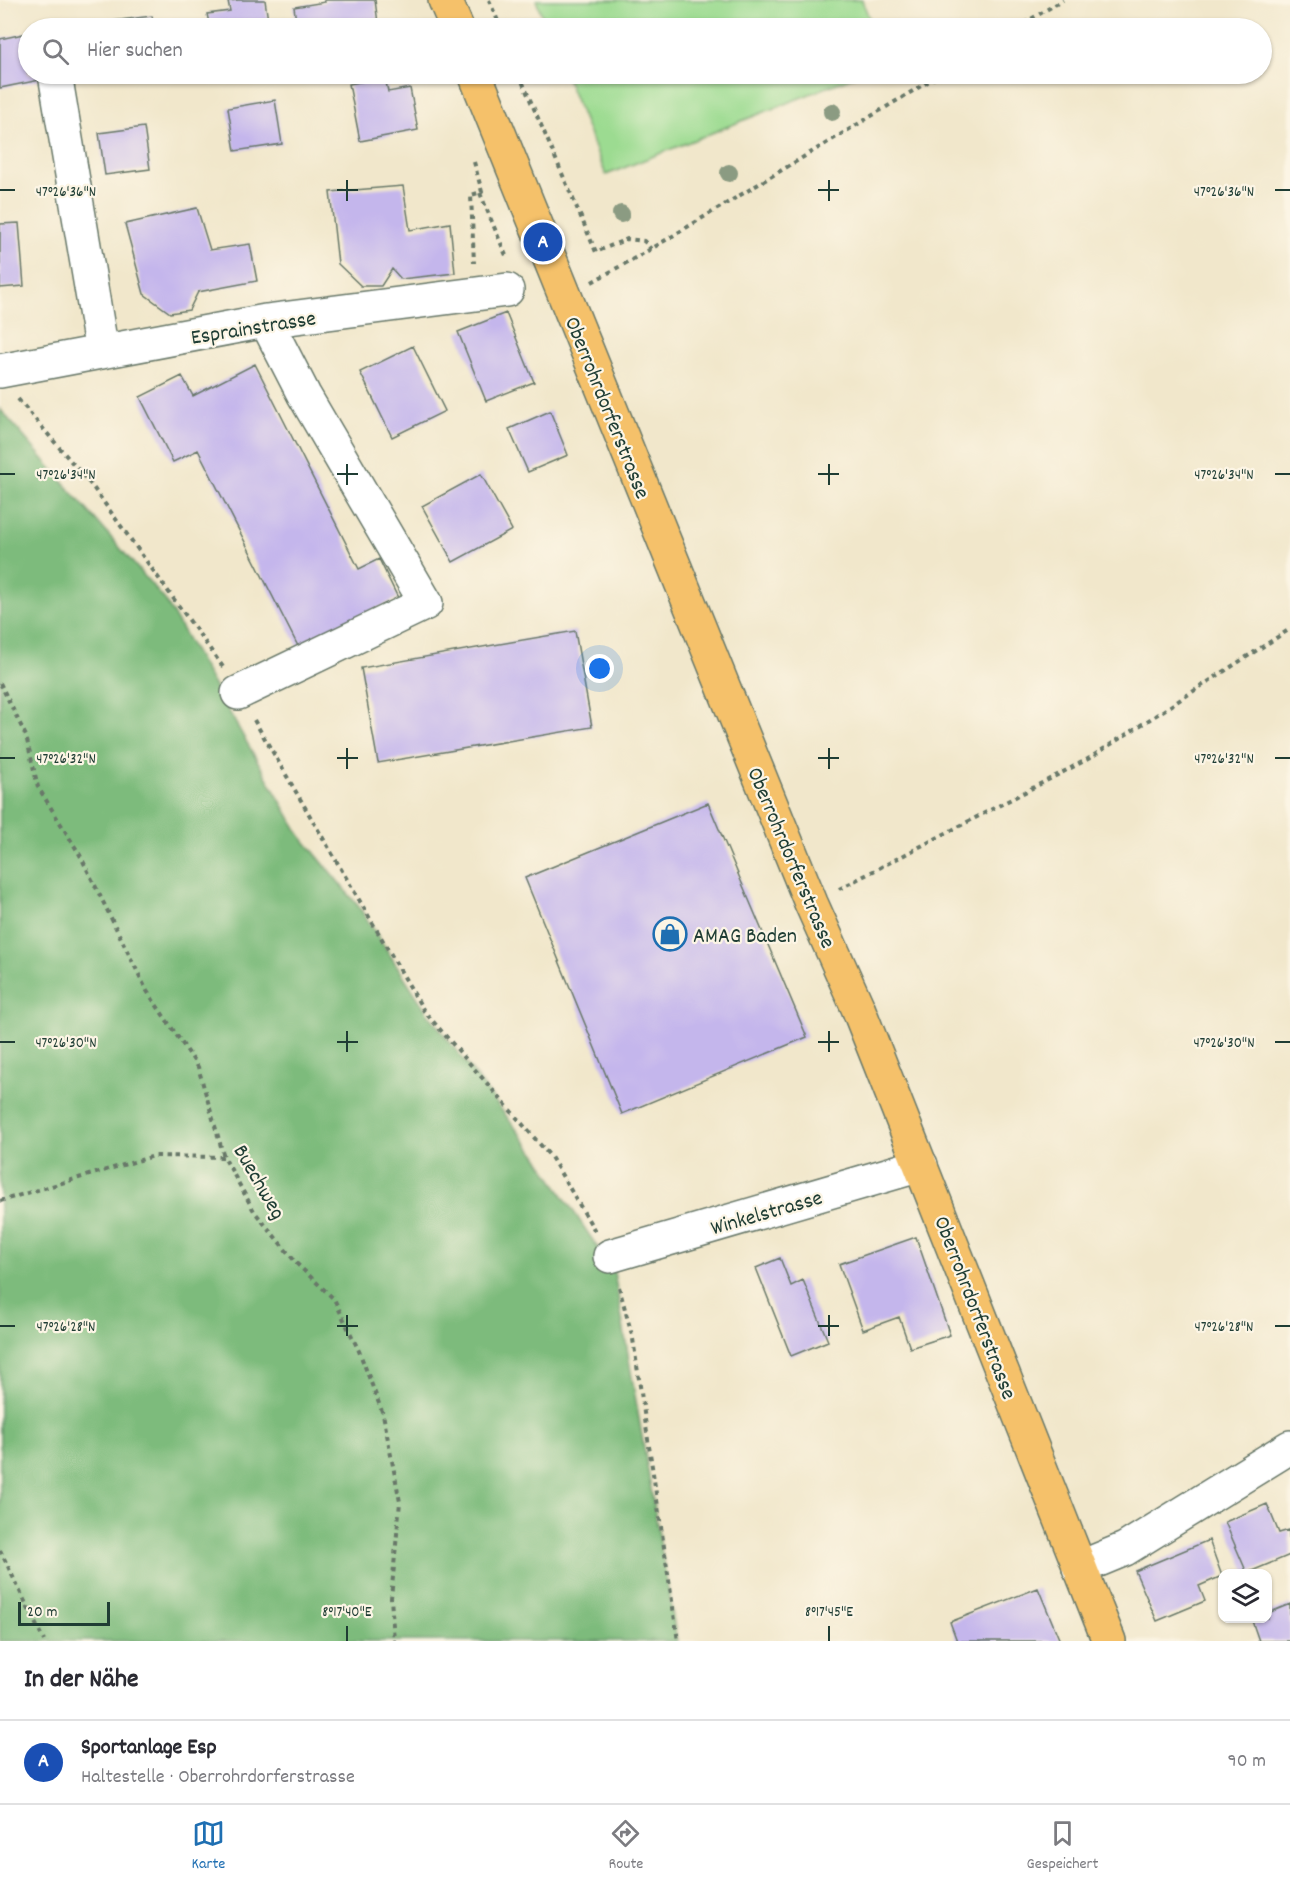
<!DOCTYPE html>
<html lang="de">
<head>
<meta charset="utf-8">
<style>
  body { margin:0; font-family:Dekko,sans-serif; background:#f2f2f3; color:#2b2b33 }
  .controls { position:absolute; right:18px; bottom:18px; display:grid; overflow:hidden; border-radius:12px; box-shadow:0 2px 4px #0004 }
  .controls button { width:54px; height:54px; display:grid; place-items:center; padding:0; border:0; border-bottom:2px solid #e1e1e2; background:#fff; color:#2b2b33; font:30px sans-serif }
  .scale { position:absolute; left:18px; bottom:15px; width:92px; box-sizing:border-box; padding-left:6px; border:3px solid #1f3d34; border-top:0; font-size:16px; line-height:21px; white-space:nowrap; color:#1f3d34; -webkit-text-stroke:4px #fcf5e5; paint-order:stroke }
  .you { position:absolute; left:600px; top:669px; width:21px; height:21px; margin:-15px; border:4px solid #fff; border-radius:50%; background:#1a73e8; box-shadow:0 0 0 9px #1a73e833 }
  .badge { display:grid; place-items:center; width:39px; height:39px; border-radius:50%; background:#1f6fb2; color:#fff; font-size:20px; font-weight:700 }
  .pin { position:absolute; translate:-50% -50%; border:3px solid #fff; box-shadow:0 2px 6px #0006 }
  .list { margin:0; padding:0; list-style:none }
  h2 { display:flex; justify-content:space-between; align-items:center; height:78px; margin:0; padding:0 24px; font-size:26px }
  h2 small { font-size:20px; font-weight:400; color:#7c7c81 }
  .list li { display:grid; grid-template-columns:39px 1fr auto; gap:18px; align-items:center; box-sizing:border-box; height:84px; padding:0 24px; border-top:2px solid #e1e1e2 }
  .list b { display:block; font-size:22px; white-space:nowrap }
  .list p { margin:0; font-size:20px; white-space:nowrap; color:#7c7c81 }
  .list em { font-size:20px; font-style:normal; color:#7c7c81 }
  .icon { flex:none; width:33px; height:33px; fill:none; stroke:currentColor; stroke-width:2; stroke-linecap:round; stroke-linejoin:round }
  .map { position:relative; flex:none; width:1290px; height:1641px; overflow:hidden }
  .search { position:absolute; background:#fff; box-shadow:0 2px 4px #0004; left:18px; right:18px; top:18px; height:66px; display:flex; align-items:center; gap:15px; box-sizing:border-box; padding:0 21px; border-radius:33px; color:#7c7c81; font-size:22px }
  .sheet { height:162px; background:#fff }
  nav { display:flex; justify-content:space-around; align-items:center; box-sizing:border-box; height:84px; border-top:2px solid #e1e1e2; background:#fff; font-size:16px; color:#7c7c81 }
  nav a { display:grid; justify-items:center; gap:3px }
  nav .on { color:#1f6fb2 }
  .map>svg:first-child { display:block }
  .green { fill:#9cdb91; stroke:#5e8c62; stroke-width:1.5 }
  .forest { fill:#7dbb7b; stroke:#4e7c58; stroke-width:1.5 }
  .building { fill:#c4b6ec }
  .lines { fill:none; stroke-linecap:round; stroke-linejoin:round }
  .minor-casing { stroke:#687869; stroke-width:36 }
  .major-casing { stroke:#687869; stroke-width:36 }
  .path { stroke:#687869; stroke-width:4; stroke-dasharray:4.5 4.5; stroke-linecap:butt }
  .minor { stroke:#fff; stroke-width:33 }
  .major { stroke:#f5c16b; stroke-width:33 }
  .tree { fill:#8b9b82 }
  .ticks { fill:none; stroke:#1f3d34; stroke-width:2 }
  .labels { text-anchor:middle; stroke-width:4.5; stroke-linejoin:round; paint-order:stroke }
  .street-label { font-size:22px; fill:#1f3d34; stroke:#fcf5e5 }
  .poi-label { font-size:22px; fill:#1f3d34; stroke:#fcf5e5; text-anchor:start }
  .ticks-label { font-size:15px; text-anchor:middle; fill:#1f3d34; stroke:#fcf5e5; stroke-width:4.5; stroke-linejoin:round; paint-order:stroke }
</style>
</head>
<body>
<div class="map">
<svg width="1290" height="1641" viewBox="0 0 1290 1641">
  <rect width="100%" height="100%" fill="#fcf5e5"/>
  <filter id="ink" filterUnits="userSpaceOnUse"><feTurbulence type="fractalNoise" baseFrequency=".0167" numOctaves="2"/><feDisplacementMap in="SourceGraphic" scale="12" xChannelSelector="R" yChannelSelector="G"/><feConvolveMatrix kernelMatrix="1 2 1 2 8 2 1 2 1" color-interpolation-filters="sRGB"/></filter>
  <filter id="wash" filterUnits="userSpaceOnUse"><feTurbulence type="fractalNoise" baseFrequency=".008" numOctaves="4" result="noise"/><feDisplacementMap in="SourceGraphic" scale="24" xChannelSelector="R" yChannelSelector="G"/><feGaussianBlur stdDeviation="1.35" result="paint"/><feColorMatrix in="noise" values="0 0 0 0 0 0 0 0 0 0 0 0 0 0 0 0 0 1.4 0 .05"/><feComposite in="paint" operator="in"/></filter>
  <g filter="url(#wash)">
    <rect width="100%" height="100%" fill="#f1e7cb"/>
    <!-- green -->
    <path class="green" d="M536,0H862L873,28H547Z
      M565,74H860L606,175Z"/>
    <!-- forest -->
    <path class="forest" d="M0,409L165,600L300,835L359,907L427,1012L536,1155L614,1272L677,1641H0Z"/>
    <g id="blocks">
      <!-- building -->
      <path class="building" d="M238,0H265L269,28H210L207,14L230,11L228,1Z
        M324,0H375L378,23L344,28H297L294,7L325,2Z
        M152,16L154,28H97L96,23Z
        M28,33V74H38L40,80L0,88V39Z
        M385,77L388,92L410,88L418,130L360,141L349,84Z
        M275,100L282,144L235,151L228,108Z
        M144,127L150,169L105,175L99,133Z
        M403,186L410,230L450,223L455,273L401,279L392,269L381,286H361L338,264L330,192Z
        M197,208L210,250L250,244L257,281L198,292L189,310L170,313L144,294L125,224Z
        M19,223L24,286L0,288V224Z
        M506,313L534,382L486,401L458,332Z
        M413,346L445,411L392,437L360,372Z
        M255,364L359,569L379,559L398,598L299,648L198,450L173,462L140,397L182,376L193,396Z
        M550,411L568,455L528,472L509,429Z
        M481,474L512,530L453,562L422,506Z
        M575,631L592,727L378,763L361,668Z
        M708,803L807,1037L622,1114L525,878Z
        M916,1237L950,1335L910,1348L899,1317L863,1330L839,1264Z
        M780,1258L791,1286L803,1280L828,1341L791,1356L756,1268Z
        M1267,1504L1279,1533L1289,1530L1290,1555L1247,1573L1225,1522Z
        M1209,1540L1222,1576L1199,1586L1205,1601L1157,1621L1135,1571Z
        M1038,1588L1060,1641H957L950,1622Z
        M1290,1604V1641H1259L1251,1618H1268V1613Z"/>
    </g>
  </g>
  <g filter="url(#ink)">
    <use href="#blocks" fill-opacity="0" stroke="#687869" stroke-width="1.5"/>
    <g class="lines">
      <!-- minor casing -->
      <g class="minor-casing">
        <path id="minor" d="M55,74L102,352
          M0,371L266,321L507,290
          M238,693L426,603L304,395L266,321
          M610,1256L921,1165
          M1079,1568L1125,1549L1290,1447"/>
      </g>
      <!-- major casing -->
      <g class="major-casing">
        <path id="major" d="M445,0L457,28
          M475,74L811,903L858,1008L1109,1641"/>
      </g>
      <!-- path -->
      <path class="path" d="M489,0L501,28
        M1016,28L1063,0
        M519,74L596,252L627,239L644,241L651,249
        M474,162L482,192L471,195L474,263
        M480,193L507,258
        M592,282L651,249L941,74
        M18,399L92,486L223,667
        M0,683L26,736L38,787L80,855L147,991L198,1067L224,1157L254,1211L297,1264L334,1299L359,1351L383,1414L400,1502L391,1598L394,1641
        M254,720L424,1011L551,1157L595,1231
        M839,889L1088,759L1290,629
        M0,1201L154,1156L224,1157
        M619,1287L633,1339L678,1641
        M0,1550L44,1641"/>
      <!-- minor -->
      <use href="#minor" class="minor"/>
      <!-- major -->
      <use href="#major" class="major"/>
    </g>
    <!-- trees -->
    <g class="tree">
      <circle cx="832" cy="112" r="9"/>
      <circle cx="729" cy="173" r="9"/>
      <circle cx="621" cy="214" r="9"/>
    </g>
  </g>
  <!-- ticks -->
  <path class="ticks" d="M347,180V201M829,180V201M0,190H15M337,190H358M818,190H839M1275,190H1290M347,464V485M829,464V485M0,474H15M337,474H358M818,474H839M1275,474H1290M347,748V769M829,748V769M0,758H15M337,758H358M818,758H839M1275,758H1290M347,1031V1052M829,1031V1052M0,1042H15M337,1042H358M818,1042H839M1275,1042H1290M347,1315V1336M829,1315V1336M0,1326H15M337,1326H358M818,1326H839M1275,1326H1290M347,1626V1641M829,1626V1641"/>
  <!-- icons -->
  <defs>
    <g id="shop-ring" transform="scale(1.725)"><circle r="9.5" fill="#fcf5e5" stroke="#1f6fb2" stroke-width="1.5"/><path d="M-5-2.5h2.3a2.7 3.5 0 0 1 5.4 0H5L5.5 6h-11ZM-1.5-2.5h3a1.5 2.3 0 0 0-3 0Z" fill="#1f6fb2"/></g>
  </defs>
  <g fill-rule="evenodd">
    <use href="#shop-ring" x="670" y="934"/>
  </g>
  <g class="labels">
    <!-- street labels -->
    <g class="street-label">
      <text transform="translate(253 326) rotate(-9)" y="8">Esprainstrasse</text>
      <text transform="translate(609 407) rotate(68)" y="8">Oberrohrdorferstrasse</text>
      <text transform="translate(793 857) rotate(67)" y="8">Oberrohrdorferstrasse</text>
      <text transform="translate(261 1181) rotate(60)" y="8">Buechweg</text>
      <text transform="translate(766 1211) rotate(-16)" y="8">Winkelstrasse</text>
      <text transform="translate(977 1307) rotate(69)" y="8">Oberrohrdorferstrasse</text>
    </g>
    <!-- poi labels -->
    <g class="poi-label">
      <text x="693" y="942">AMAG Baden</text>
    </g>
  </g>
  <g class="ticks-label">
    <text x="66" y="196">47°26'36"N</text>
    <text x="1224" y="196">47°26'36"N</text>
    <text x="66" y="479">47°26'34"N</text>
    <text x="1224" y="479">47°26'34"N</text>
    <text x="66" y="763">47°26'32"N</text>
    <text x="1224" y="763">47°26'32"N</text>
    <text x="66" y="1047">47°26'30"N</text>
    <text x="1224" y="1047">47°26'30"N</text>
    <text x="66" y="1331">47°26'28"N</text>
    <text x="1224" y="1331">47°26'28"N</text>
    <text x="347" y="1616">8°17'40"E</text>
    <text x="829" y="1616">8°17'45"E</text>
  </g>
</svg>
<div class="controls">
<button><svg class="icon" aria-label="layers" viewBox="0 0 24 24"><path d="M12 4l9 5-9 5-9-5zM3 14l9 5 9-5"/></svg></button>
</div>
<div class="scale">20 m</div>
<div class="you"></div>
<div class="pin badge" style="left:543px;top:242px;background:#1a4fb4">A</div>
<div class="search"><svg class="icon" aria-label="search" viewBox="0 0 24 24"><circle cx="10" cy="10" r="6"/><path d="M15 15l6 6"/></svg>Hier suchen</div>
</div>
<section class="sheet">
<h2>In der Nähe<small></small></h2>
<ul class="list">
<li><span class="badge" style="background:#1a4fb4">A</span><div><b>Sportanlage Esp</b><p>Haltestelle · Oberrohrdorferstrasse</p></div><em>90 m</em></li>
</ul>
</section>
<nav>
<a class="on"><svg class="icon" aria-label="map" viewBox="0 0 24 24"><path d="M3 6l6-2 6 2 6-2v14l-6 2-6-2-6 2zM9 4v14M15 6v14"/></svg>Karte</a>
<a><svg class="icon" aria-label="directions" viewBox="0 0 24 24"><path d="M12 3l9 9-9 9-9-9zM9 14v-3h6M13 9l2 2-2 2"/></svg>Route</a>
<a><svg class="icon" aria-label="saved" viewBox="0 0 24 24"><path d="M7 4h10v16l-5-4-5 4z"/></svg>Gespeichert</a>
</nav>
</body>
</html>
